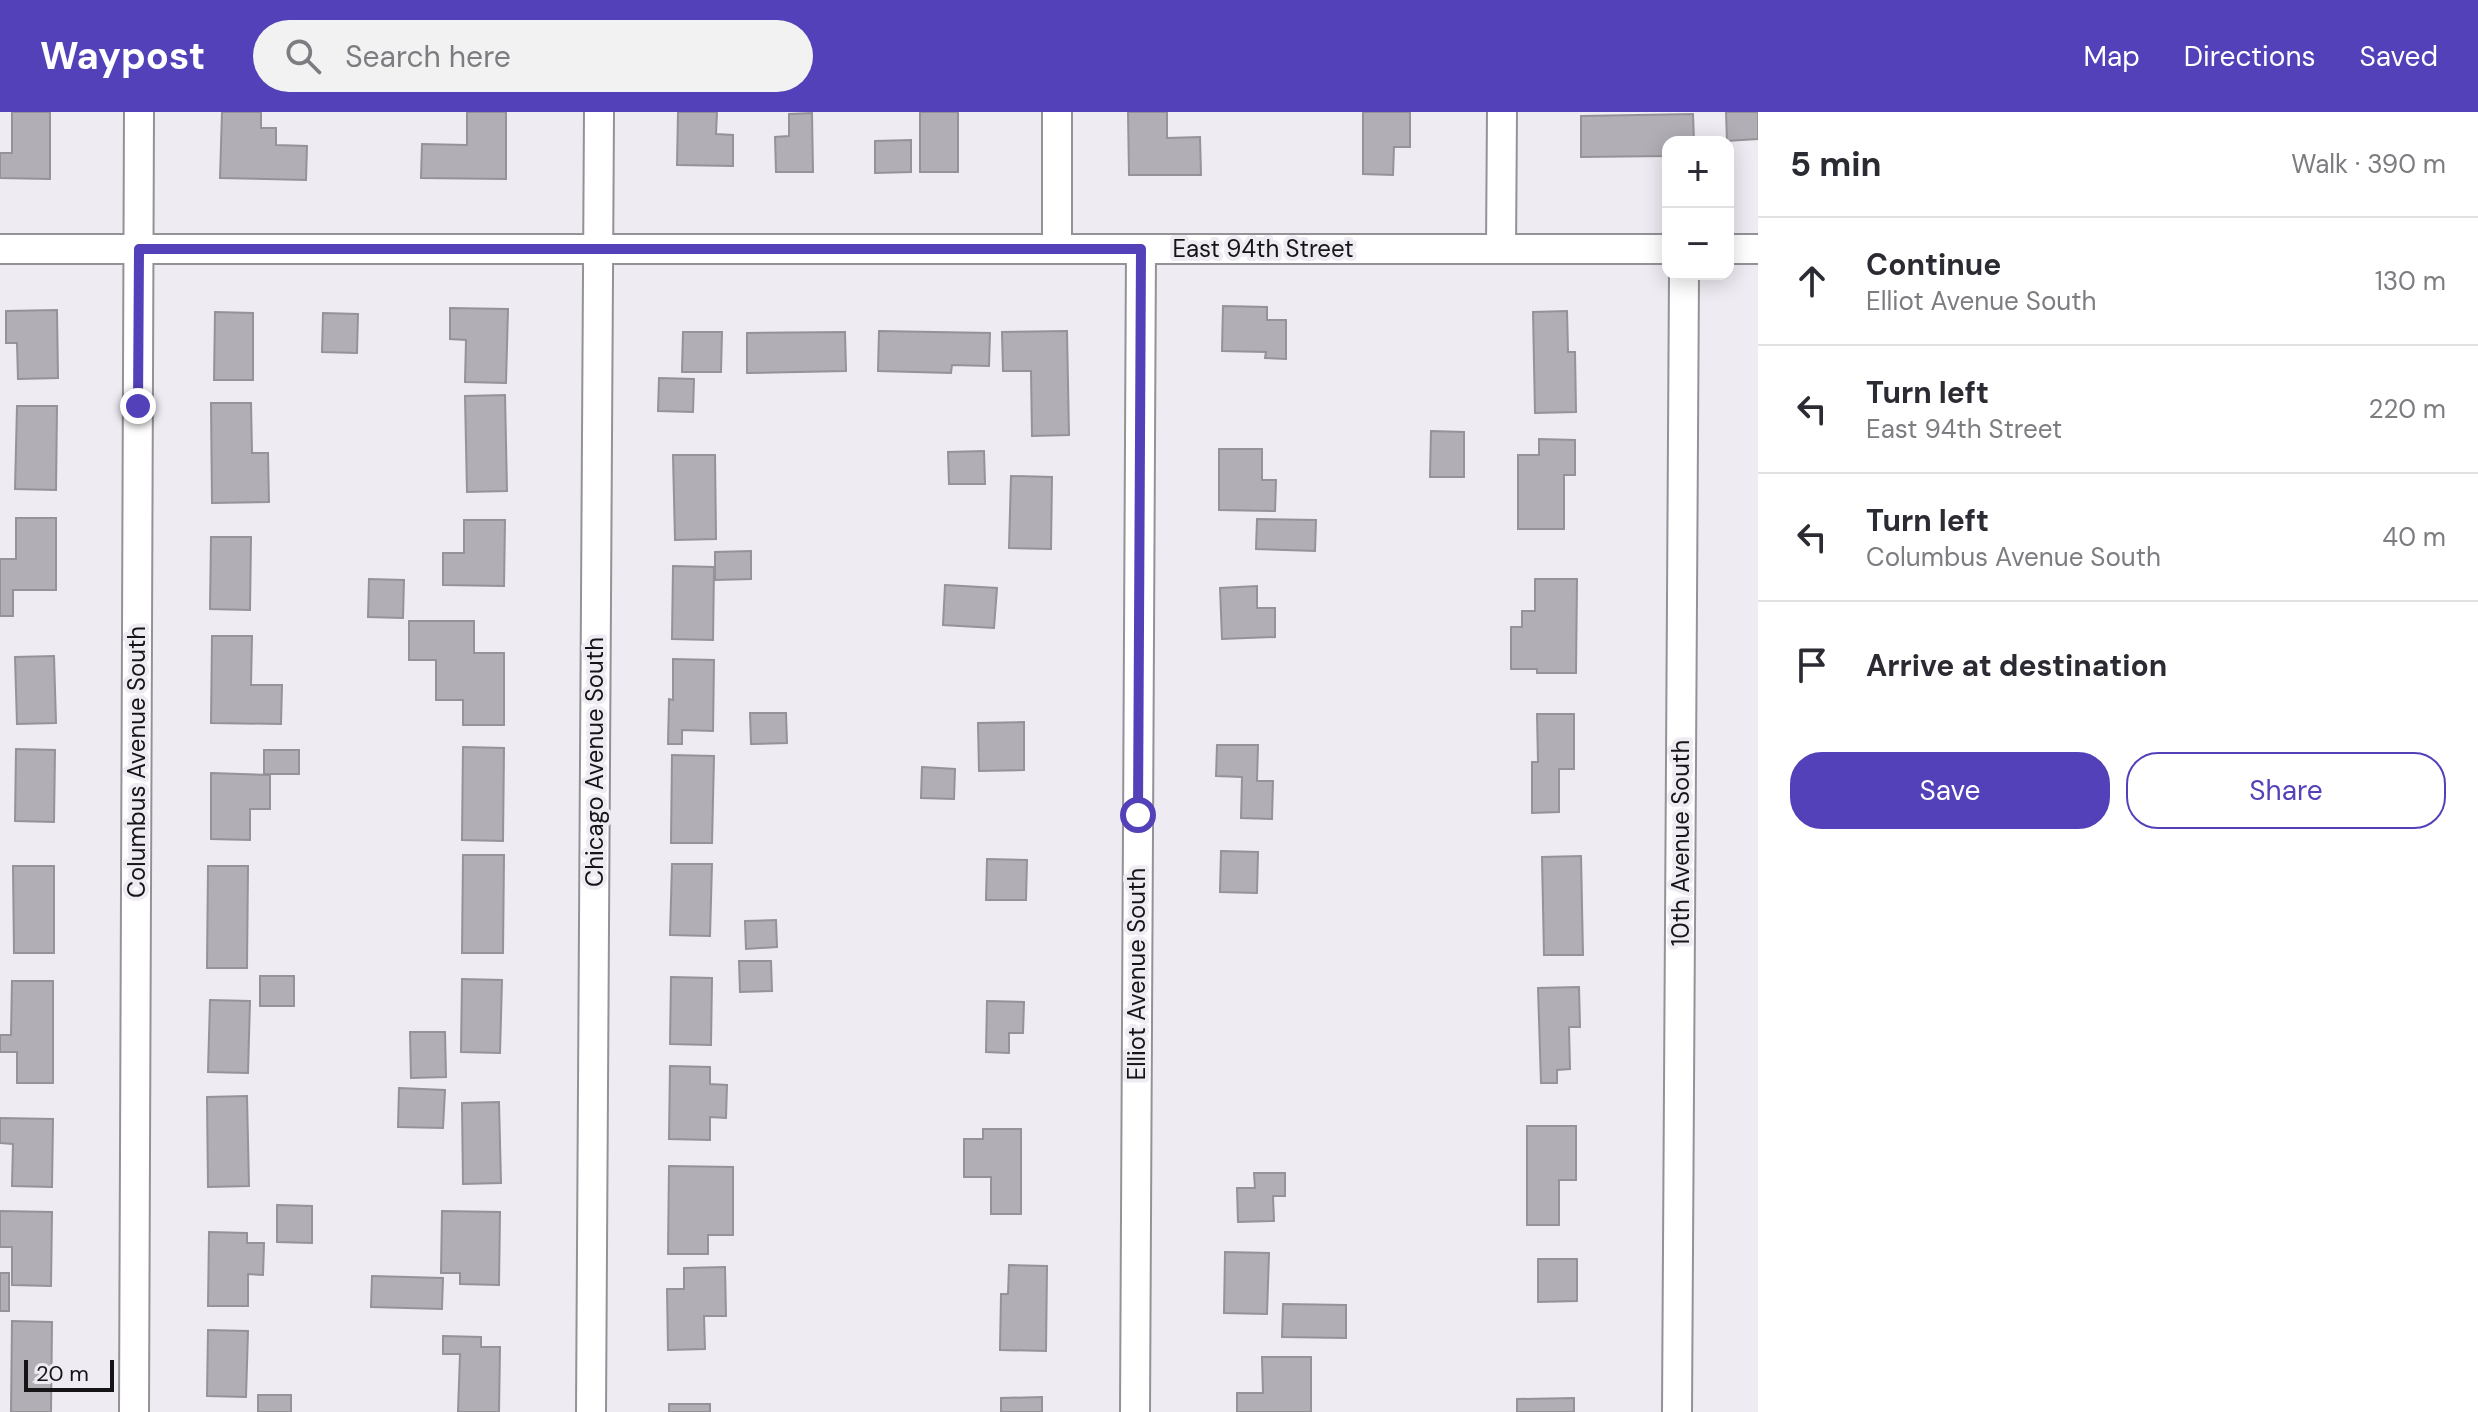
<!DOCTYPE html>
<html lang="en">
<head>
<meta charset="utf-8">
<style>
  body { margin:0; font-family:"DM Sans",sans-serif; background:#f2f2f3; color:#2b2b33 }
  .controls { position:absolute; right:24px; top:24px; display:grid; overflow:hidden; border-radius:16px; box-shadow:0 4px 20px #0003 }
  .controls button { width:72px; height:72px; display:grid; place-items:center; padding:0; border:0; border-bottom:2px solid #e1e1e2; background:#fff; color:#2b2b33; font:40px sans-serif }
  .scale { position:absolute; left:24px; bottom:20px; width:90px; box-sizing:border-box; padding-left:8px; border:4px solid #151416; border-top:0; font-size:22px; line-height:28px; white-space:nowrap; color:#151416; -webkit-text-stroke:6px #eeebf2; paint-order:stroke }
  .stop { position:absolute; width:24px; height:24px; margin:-18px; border:6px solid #5341b9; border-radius:50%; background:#fff }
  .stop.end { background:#5341b9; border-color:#fff; box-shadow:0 2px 8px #0008 }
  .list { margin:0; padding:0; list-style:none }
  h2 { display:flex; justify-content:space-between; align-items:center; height:104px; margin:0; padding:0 32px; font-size:34px }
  h2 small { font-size:26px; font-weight:400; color:#7c7c81 }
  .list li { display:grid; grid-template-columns:52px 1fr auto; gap:24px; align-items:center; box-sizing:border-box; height:128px; padding:0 32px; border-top:2px solid #e1e1e2 }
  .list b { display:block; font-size:30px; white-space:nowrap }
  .list p { margin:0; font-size:26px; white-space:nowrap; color:#7c7c81 }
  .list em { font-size:26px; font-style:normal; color:#7c7c81 }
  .actions { display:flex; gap:16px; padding:24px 32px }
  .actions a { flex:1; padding:18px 0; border:2px solid #5341b9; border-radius:32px; text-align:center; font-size:28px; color:#5341b9 }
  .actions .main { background:#5341b9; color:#fff }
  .icon { flex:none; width:44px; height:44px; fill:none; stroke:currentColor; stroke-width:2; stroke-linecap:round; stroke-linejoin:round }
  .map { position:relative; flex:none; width:1758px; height:1300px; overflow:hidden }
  header { display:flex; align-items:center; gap:48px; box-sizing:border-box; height:112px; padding:0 40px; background:#5341b9; color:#fff }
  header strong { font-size:38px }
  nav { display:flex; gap:44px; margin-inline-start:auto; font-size:28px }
  .search { width:560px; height:72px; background:#f2f2f3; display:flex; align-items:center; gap:20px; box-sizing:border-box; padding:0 28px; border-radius:44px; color:#7c7c81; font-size:30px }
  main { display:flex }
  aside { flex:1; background:#fff }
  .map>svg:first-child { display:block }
  .building { fill:#b1aeb5; stroke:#959298; stroke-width:2 }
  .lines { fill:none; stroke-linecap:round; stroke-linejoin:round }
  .street-casing { stroke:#949197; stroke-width:32 }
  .street { stroke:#fff; stroke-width:28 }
  .route { stroke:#5341b9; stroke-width:10 }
  .labels { text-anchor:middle; stroke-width:8; stroke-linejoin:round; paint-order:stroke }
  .street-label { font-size:24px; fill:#151416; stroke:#eeebf2 }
</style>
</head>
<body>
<header>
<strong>Waypost</strong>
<div class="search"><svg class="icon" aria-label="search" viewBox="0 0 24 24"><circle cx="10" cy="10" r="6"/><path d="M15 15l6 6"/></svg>Search here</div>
<nav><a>Map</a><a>Directions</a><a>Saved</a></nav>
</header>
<main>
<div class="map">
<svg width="1758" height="1300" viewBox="0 0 1758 1300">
  <rect width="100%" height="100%" fill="#eeebf2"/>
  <!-- building -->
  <path class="building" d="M12,0H50V67L0,66V41H12Z
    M222,0H261V16H276V33L307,34L306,68L220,66Z
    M467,0H506V67L421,66L422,32L467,33Z
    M678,0H717L716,22L733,23V54L677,53Z
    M920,0H958V60H920Z
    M1128,0H1167V26L1200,25L1201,63H1129Z
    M1363,0H1410V35H1394L1393,63L1363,62Z
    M1726,0H1758V27L1727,29Z
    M812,1L813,60H776L775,25L789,24V2Z
    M1693,2L1694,30H1668V44L1581,45V4Z
    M911,28V60L875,61V29Z
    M1223,194L1267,195V208H1286V247L1265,246L1266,240L1222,239Z
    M450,196L508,197L506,271L465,270L466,228L450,227Z
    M57,198L58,266L18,267L17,231H6V199Z
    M1567,199L1568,240H1575L1576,300L1535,301L1533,200Z
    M215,200L253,201V268H214Z
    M323,201L358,202L357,241L322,240Z
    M879,219L990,221L989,254L952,253L951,261L878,259Z
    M1067,219L1069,323L1032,324L1031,259H1003L1002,220Z
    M683,220H722L721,260H682Z
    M845,220L846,259L747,261V221Z
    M659,266L694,267L693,300L658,299Z
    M505,283L507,379L467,380L465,284Z
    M211,291H251L252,341H268L269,390L212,391Z
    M17,294H57L56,378L15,377Z
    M1431,319L1464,320V365H1430Z
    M1539,327L1575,328V363H1564V417H1518V343H1539Z
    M1219,337H1262V368H1276L1275,399L1219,398Z
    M984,339L985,372H949L948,340Z
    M673,343H715L716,427L675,428Z
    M1011,364L1052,365L1051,437L1009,436Z
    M16,406H56V478H13V504H0V447H16Z
    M1257,407L1316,408L1315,439L1256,437Z
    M464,408H505L504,474L443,473V441H464Z
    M211,425H251L250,498L210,497Z
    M751,439V467L715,468V440Z
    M673,454L714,455L713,528L672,527Z
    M369,467L404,468L403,506L368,505Z
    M1535,467H1577L1576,561H1537V557H1511V515H1522V499H1535Z
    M945,473L997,476L994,516L943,513Z
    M1257,474V496H1275V525L1222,527L1220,476Z
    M409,509H474V541H504V613H463V588H436V548H409Z
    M212,524H252L251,573H282L281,612L211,611Z
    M54,544L56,611L17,612L15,545Z
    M673,547L714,548L713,619L682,618V632H668L669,587L673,588Z
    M750,601H786L787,631L751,632Z
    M1537,602H1574V657H1559V700L1532,701V650H1538Z
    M1024,610V658L979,659L978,611Z
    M1217,633H1258L1257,669H1273L1272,707L1241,706L1242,665L1216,664Z
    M463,635L504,636L503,729L462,728Z
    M16,637L55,638L54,710L15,709Z
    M264,638H299V662H264Z
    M672,643L714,644L712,731H671Z
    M922,655L955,657L954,687L921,686Z
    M211,661L270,663V697H250V728L211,727Z
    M1221,739L1258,740L1257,781L1220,780Z
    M463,743H504L503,841H462Z
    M1581,744L1583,843H1544L1542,745Z
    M987,747L1027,748L1026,788H986Z
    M672,752H712L710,824L670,823Z
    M13,754H54V841H14Z
    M208,754H248L247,856H207Z
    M776,808L777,835L746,837L745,809Z
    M739,849H771L772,879L740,880Z
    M260,864H294V894H260Z
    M671,865L712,866L711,933L670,932Z
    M462,867L502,868L500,941L461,940Z
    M12,869H53V971H17V940H0V923H11Z
    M1579,875L1580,915H1569L1570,957L1557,958V971H1541L1538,876Z
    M210,888L250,889L248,961L208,960Z
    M987,889L1024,890L1023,921H1009V941L986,940Z
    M410,920H445L446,965L411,966Z
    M670,954L710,955V972L727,973L726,1006L710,1005V1028L669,1027Z
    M399,976L445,978L443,1016L398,1015Z
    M247,984L249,1074L208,1075L207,985Z
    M499,990L501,1071L463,1072L462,991Z
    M0,1006L53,1007L52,1075L12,1074L13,1032L0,1031Z
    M1527,1014H1576V1068H1559V1113H1527Z
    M983,1017H1021V1102H991V1065H964V1027H983Z
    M669,1054L733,1055V1123H708V1142H668Z
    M1254,1061H1285V1084H1273L1274,1109L1238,1110L1237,1076H1255Z
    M277,1093L312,1094V1131L277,1130Z
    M0,1099L52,1100L51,1174L12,1173V1135H0Z
    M442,1099L500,1100L499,1173L460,1172V1161H441Z
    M209,1120L247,1121V1131H264L263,1163L248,1162V1194H208Z
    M1225,1140L1269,1141L1267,1202L1224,1201Z
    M1538,1147H1577V1189L1538,1190Z
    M1009,1153L1047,1154L1046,1239L1000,1238L1001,1182H1008Z
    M725,1155L726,1204H704L705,1237L668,1238L667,1177H684V1156Z
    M0,1161H9V1199H0Z
    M372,1164L443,1166L442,1197L371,1195Z
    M1283,1192L1346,1193V1226L1282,1225Z
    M12,1209L52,1210L51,1300H11Z
    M208,1218L248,1219L246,1285L207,1284Z
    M443,1224L481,1225V1235H500L499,1300H458L460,1242H443Z
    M1262,1245H1311V1300H1237V1281H1263Z
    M258,1283H291V1300H258Z
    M1042,1285V1300H1001V1286Z
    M1574,1286V1300H1517V1287Z
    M669,1292H710V1300H669Z"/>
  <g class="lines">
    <!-- street casing -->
    <g class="street-casing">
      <path id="street" d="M1057,0V137
        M0,137H1668
        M1501,137L1502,0
        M1728,137H1758
        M134,1300L139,0
        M591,1300L599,0
        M1135,1300L1141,137
        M1677,1300L1684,162"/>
    </g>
    <!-- street -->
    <use href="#street" class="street"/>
  </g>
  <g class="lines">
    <!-- route -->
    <path class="route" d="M138,294L139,137H1141L1138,703"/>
  </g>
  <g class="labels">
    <!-- street labels -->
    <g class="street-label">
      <text x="1263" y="145">East 94th Street</text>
      <text transform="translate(137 650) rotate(-90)" y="8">Columbus Avenue South</text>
      <text transform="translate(595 650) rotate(-90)" y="8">Chicago Avenue South</text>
      <text transform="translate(1681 731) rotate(-90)" y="8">10th Avenue South</text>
      <text transform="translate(1137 862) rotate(-90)" y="8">Elliot Avenue South</text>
    </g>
  </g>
</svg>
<div class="controls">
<button>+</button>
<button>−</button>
</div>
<div class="scale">20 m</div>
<div class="stop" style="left:1138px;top:703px"></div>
<div class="stop end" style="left:138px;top:294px"></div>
</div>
<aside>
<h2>5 min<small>Walk · 390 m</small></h2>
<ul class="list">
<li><svg class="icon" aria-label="ahead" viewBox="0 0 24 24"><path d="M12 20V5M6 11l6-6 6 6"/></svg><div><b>Continue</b><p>Elliot Avenue South</p></div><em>130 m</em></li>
<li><svg class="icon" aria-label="left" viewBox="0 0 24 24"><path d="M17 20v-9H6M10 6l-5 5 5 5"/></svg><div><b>Turn left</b><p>East 94th Street</p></div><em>220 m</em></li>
<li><svg class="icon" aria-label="left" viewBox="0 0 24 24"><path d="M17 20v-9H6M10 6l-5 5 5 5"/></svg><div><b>Turn left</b><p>Columbus Avenue South</p></div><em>40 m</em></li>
<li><svg class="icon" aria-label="arrive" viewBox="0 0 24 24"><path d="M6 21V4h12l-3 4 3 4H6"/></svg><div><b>Arrive at destination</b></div></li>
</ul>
<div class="actions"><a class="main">Save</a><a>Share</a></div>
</aside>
</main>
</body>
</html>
